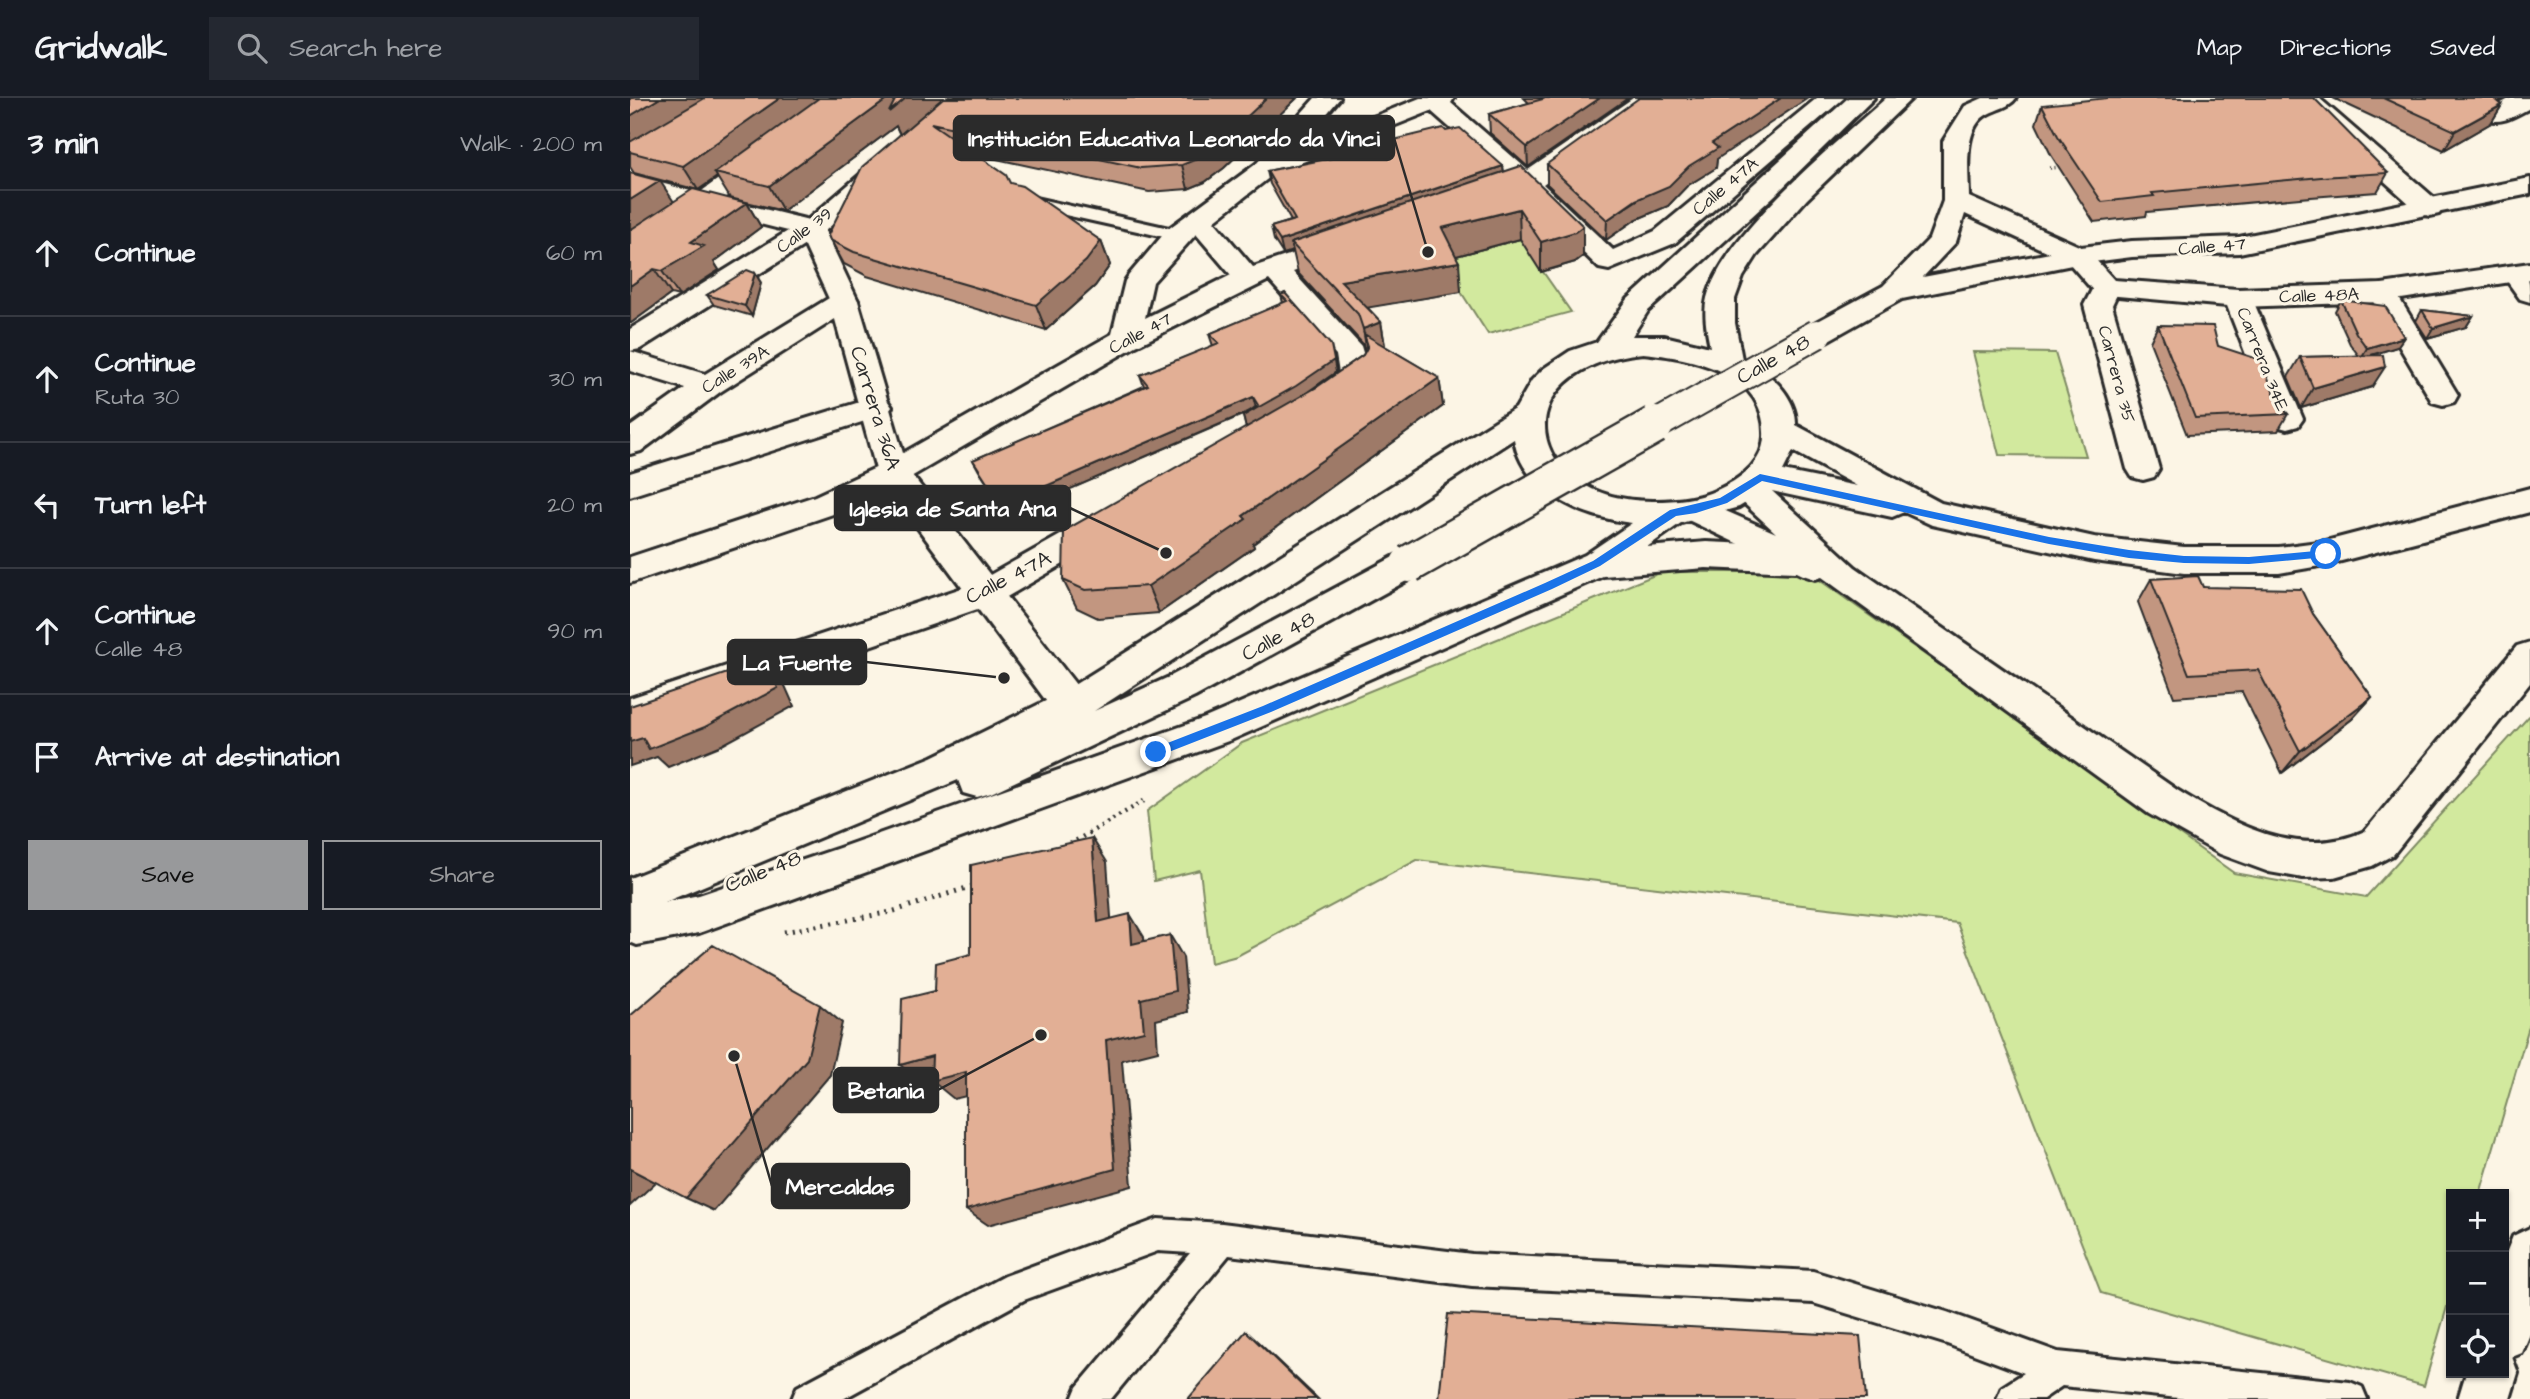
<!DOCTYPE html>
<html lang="en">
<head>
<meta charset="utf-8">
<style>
  body { margin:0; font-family:"Architects Daughter",sans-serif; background:#242831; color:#f1f3f6 }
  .controls { position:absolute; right:21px; bottom:21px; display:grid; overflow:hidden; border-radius:0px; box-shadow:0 2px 5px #0004 }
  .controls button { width:63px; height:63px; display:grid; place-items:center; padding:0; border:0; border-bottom:2px solid #363941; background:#171b24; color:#f1f3f6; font:35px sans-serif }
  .stop { position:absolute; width:21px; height:21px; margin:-16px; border:5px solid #1a73e8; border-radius:50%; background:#fff }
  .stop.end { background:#1a73e8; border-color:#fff; box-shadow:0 2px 7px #0008 }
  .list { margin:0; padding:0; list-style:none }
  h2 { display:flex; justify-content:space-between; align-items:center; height:91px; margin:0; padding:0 28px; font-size:30px }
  h2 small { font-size:23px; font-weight:400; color:#9ea1a6 }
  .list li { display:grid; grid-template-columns:46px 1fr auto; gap:21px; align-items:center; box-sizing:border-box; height:126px; padding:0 28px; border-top:2px solid #363941 }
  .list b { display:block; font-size:26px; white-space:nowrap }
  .list p { margin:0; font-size:23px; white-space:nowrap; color:#9ea1a6 }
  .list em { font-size:23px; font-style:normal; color:#9ea1a6 }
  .actions { display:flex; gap:14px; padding:21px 28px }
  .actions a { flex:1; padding:16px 0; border:2px solid #98999b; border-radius:0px; text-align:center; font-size:24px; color:#98999b }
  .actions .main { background:#98999b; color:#111 }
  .icon { flex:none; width:38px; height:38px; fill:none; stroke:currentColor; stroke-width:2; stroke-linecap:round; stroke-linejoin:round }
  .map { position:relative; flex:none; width:1900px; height:1301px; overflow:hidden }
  header { display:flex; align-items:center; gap:42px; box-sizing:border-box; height:98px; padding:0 35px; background:#171b24; border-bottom:2px solid #363941 }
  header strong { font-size:33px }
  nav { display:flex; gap:38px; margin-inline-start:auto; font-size:24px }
  .search { width:490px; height:63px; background:#242831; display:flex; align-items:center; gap:18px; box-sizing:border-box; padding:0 24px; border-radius:0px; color:#9ea1a6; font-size:26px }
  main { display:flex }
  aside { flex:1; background:#171b24 }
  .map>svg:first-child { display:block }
  .green { fill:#d2e99e; stroke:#7e8a64; stroke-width:2 }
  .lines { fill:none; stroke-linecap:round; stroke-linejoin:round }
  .service-casing { stroke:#2b2b2b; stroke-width:6 }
  .minor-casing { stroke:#2b2b2b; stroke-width:6 }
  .tertiary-casing { stroke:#2b2b2b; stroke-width:6 }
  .secondary-casing { stroke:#2b2b2b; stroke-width:6 }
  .path-far2 { stroke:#2b2b2b; stroke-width:3.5; stroke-dasharray:1 3.5; stroke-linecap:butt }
  .path-far1 { stroke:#2b2b2b; stroke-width:4.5; stroke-dasharray:2 5; stroke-linecap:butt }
  .path { stroke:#2b2b2b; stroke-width:5; stroke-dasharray:2 6; stroke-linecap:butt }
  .service { fill:#fcf5e5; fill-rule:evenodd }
  .minor { fill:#fcf5e5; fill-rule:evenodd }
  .tertiary { fill:#fcf5e5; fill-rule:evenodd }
  .secondary { fill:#fcf5e5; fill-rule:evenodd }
  .secondary-bridge-far1-casing { stroke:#2b2b2b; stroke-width:32; stroke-linecap:butt }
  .secondary-bridge-casing { stroke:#2b2b2b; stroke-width:41; stroke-linecap:butt }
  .secondary-bridge-far1 { stroke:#fcf5e5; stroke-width:28 }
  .secondary-bridge { stroke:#fcf5e5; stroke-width:36 }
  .wall { fill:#c29680; stroke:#2b2b2b; stroke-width:2 }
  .shaded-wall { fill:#9e7a68; stroke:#2b2b2b; stroke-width:2 }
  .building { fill:#e2af95; stroke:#2b2b2b; stroke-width:2 }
  .route { fill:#1a73e8 }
  .labels { text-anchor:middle; stroke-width:6; stroke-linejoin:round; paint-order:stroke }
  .far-street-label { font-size:18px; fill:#2b2b2b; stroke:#fcf5e5 }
  .street-label { font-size:21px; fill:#2b2b2b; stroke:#fcf5e5 }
  .leader { fill:none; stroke:#2b2b2b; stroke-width:2.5 }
  .callout-dot { fill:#2b2b2b; stroke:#fcf5e5; stroke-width:2.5 }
  .callout { fill:#2b2b2b; stroke:#2b2b2b; stroke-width:2.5 }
  .callout-label { font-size:23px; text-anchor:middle; font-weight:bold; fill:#fff }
</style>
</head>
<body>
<header>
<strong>Gridwalk</strong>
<div class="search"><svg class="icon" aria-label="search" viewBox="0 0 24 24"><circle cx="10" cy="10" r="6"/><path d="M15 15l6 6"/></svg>Search here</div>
<nav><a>Map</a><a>Directions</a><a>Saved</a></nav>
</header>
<main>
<aside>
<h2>3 min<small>Walk · 200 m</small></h2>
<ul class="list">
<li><svg class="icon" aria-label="ahead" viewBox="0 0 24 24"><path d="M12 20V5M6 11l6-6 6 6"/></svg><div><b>Continue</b></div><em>60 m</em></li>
<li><svg class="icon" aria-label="ahead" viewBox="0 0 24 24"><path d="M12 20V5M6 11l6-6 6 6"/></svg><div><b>Continue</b><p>Ruta 30</p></div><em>30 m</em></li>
<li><svg class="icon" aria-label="left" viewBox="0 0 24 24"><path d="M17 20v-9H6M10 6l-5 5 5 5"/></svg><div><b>Turn left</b></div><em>20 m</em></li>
<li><svg class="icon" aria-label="ahead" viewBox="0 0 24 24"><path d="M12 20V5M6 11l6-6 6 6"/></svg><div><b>Continue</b><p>Calle 48</p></div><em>90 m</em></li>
<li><svg class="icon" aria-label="arrive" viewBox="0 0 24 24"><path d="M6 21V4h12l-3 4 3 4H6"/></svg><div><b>Arrive at destination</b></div></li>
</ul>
<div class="actions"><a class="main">Save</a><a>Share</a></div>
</aside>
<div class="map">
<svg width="1900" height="1301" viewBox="0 0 1900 1301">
  <rect width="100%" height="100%" fill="#fcf5e5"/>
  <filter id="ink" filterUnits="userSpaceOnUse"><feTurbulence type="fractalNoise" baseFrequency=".0143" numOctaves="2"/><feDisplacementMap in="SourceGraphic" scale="14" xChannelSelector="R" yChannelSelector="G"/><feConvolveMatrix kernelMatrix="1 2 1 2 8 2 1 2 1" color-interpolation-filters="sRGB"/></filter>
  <g filter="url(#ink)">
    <!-- green -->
    <path class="green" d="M890,141L941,214L858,236L831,194L815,161Z
      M1343,254L1425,255L1456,358L1369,357Z
      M1032,474H1178L1604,775L1736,799L1900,617V925L1850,1096H1821V1195L1794,1288L1471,1195L1327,825L787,762L607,858L581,865L570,772L524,783L517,713L612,645Z"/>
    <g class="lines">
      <!-- service casing -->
      <g class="service-casing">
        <path id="service" d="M396,98L548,132L557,137L548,142L390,107L388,103L390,99Z
          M528,1121L592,1125L842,1156L1183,1173L1317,1214L1428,1254L1720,1284L1732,1289L1737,1301H1558L1432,1288L1413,1301H1367L1372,1289L1394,1275L1317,1246L1183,1205L842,1188L599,1157L481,1301H442L447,1289L560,1155L528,1153L394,1202L213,1301H162L167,1289L375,1178Z"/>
      </g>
      <!-- minor casing -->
      <g class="minor-casing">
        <path id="minor" d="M201,0H229L94,101L191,125L195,131L191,137L10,251L0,253V231L158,133L78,113L10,158L0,160V140L52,106L0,93V77L69,95Z
          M685,0H710L669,49L790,0H824L821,5L898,72L1003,0H1031L913,86L983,152L1025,133L1187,0H1214L1045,145L979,172L969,170L892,95L855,107L846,105L842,99L846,93L879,82L801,13L645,75L584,123L623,169L715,138L725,140L729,146L725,152L663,174L731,248L740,278C729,295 702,313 682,307L678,300L682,293L709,275L706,257L639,182L506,248L274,383L209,414L0,485V459L185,398L252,367L482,236L495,183L499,177L538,131L626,66ZM566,136L601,177L515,220L523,184Z
          M1662,0H1689L1809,104L1813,110L1809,116L1800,118L1791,116Z
          M1881,0H1900V10C1886,17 1874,26 1858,22L1855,17L1858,12Z
          M1886,168C1900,172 1900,187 1900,204L1890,201L1872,176L1876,170Z
          M1476,181L1486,184L1490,190L1482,207L1529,371L1524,379L1513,382L1502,379L1497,371L1454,207L1466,184Z
          M1752,186L1762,189L1766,195L1828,297L1824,304L1813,307L1802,304L1798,297L1738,195L1742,189Z
          M1608,191L1618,194L1622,200L1673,321L1668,328L1657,331L1646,328L1641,321L1594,200L1598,194Z
          M214,194L224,197L228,203L224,209L90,294L11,353L0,356V329L55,290L0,273V253L75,276L204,197Z
          M246,299L257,302L262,309L257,316L0,398V375Z
          M478,413L490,417L495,425L490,433L368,504L0,630V600L344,486L466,417Z"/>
      </g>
      <!-- tertiary casing -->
      <g class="tertiary-casing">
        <path id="tertiary" d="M319,0H346L195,133L228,203L278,372L454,597L460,608L454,619L441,623L428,619L247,375L200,203L167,131Z
          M1447,150L1457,152L1484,182L1608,191L1752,186L1900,165V181L1752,204L1608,209L1466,196L1433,158L1437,152Z
          M1118,379L1130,382L1225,469L1547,692C1603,726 1669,763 1735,733L1887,548L1900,544V585L1763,757L1742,768L1704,779L1673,780L1639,774L1590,756L1519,716L1192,479L1185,481L1173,477L1054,420L1049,412L1054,404L1066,400L1146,435L1106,398L1102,390L1106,382Z
          M1900,1130V1236L1892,1255L1882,1259L1888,1275L1880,1301H1828L1836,1275H1874V1160L1883,1138Z"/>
      </g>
      <!-- secondary casing -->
      <g class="secondary-casing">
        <path id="secondary" d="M1218,0H1244L1143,99L1018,213L1002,238H1034L1080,249C1077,234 1073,216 1077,200C1093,137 1206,45 1256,0H1282L1177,101L1127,157L1113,179L1105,201V225L1112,261C1137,271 1167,298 1166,327L1311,405L1464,439L1554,449H1649L1696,443L1900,390V414L1696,467L1649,475H1554L1464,463L1302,427L1274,414L1262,419L1137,392L1109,409L1051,425L1017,449L1076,444L1165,448L1177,452L1182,461L1177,470L1165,474L1076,470L973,478L601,642L69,835L7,847L0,844V780L302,659L428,597L886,310L902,282L913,271L940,253L967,244L998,201ZM1013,255C1064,260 1137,275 1134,339C1133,365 1109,382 1087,392C1068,401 1046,403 1025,403C894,405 868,270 1013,255ZM884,341C892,394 955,420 1002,425L955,457L575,620L209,750L69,797L35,804L328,682L333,695L347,699L361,695L565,599L791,475L796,466L791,457L779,453L767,457L539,579L464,613ZM1163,353L1227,388L1153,373Z
          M1353,0H1386C1380,9 1367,11 1358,16C1332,29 1339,75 1339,99L1451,149L1502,143L1609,139L1900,80V96L1609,155L1502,159L1447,166L1272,201L1197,243L1187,245L1177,243L1172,236L1177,229L1253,188L1299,141L1313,103V43L1335,8ZM1335,116L1420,155L1293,179L1326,144Z"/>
      </g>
      <!-- path-far2 -->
      <path class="path-far2" d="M1420,70L1433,69"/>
      <!-- path-far1 -->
      <path class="path-far1" d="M440,746L514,703"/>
      <!-- path -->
      <path class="path" d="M154,834L261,814L346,787"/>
      <!-- service -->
      <use href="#service" class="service"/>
      <!-- minor -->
      <use href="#minor" class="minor"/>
      <!-- tertiary -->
      <use href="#tertiary" class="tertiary"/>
      <!-- secondary -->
      <use href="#secondary" class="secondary"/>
      <!-- secondary-bridge-far1 casing -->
      <g class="secondary-bridge-far1-casing">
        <path id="secondary-bridge-far1" d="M1022,329L1187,236"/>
      </g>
      <!-- secondary-bridge casing -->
      <g class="secondary-bridge-casing">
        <path id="secondary-bridge" d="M779,466L1025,327"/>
      </g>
      <!-- secondary-bridge-far1 -->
      <use href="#secondary-bridge-far1" class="secondary-bridge-far1"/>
      <!-- secondary-bridge -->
      <use href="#secondary-bridge" class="secondary-bridge"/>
    </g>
    <!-- wall -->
    <path class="wall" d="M0,0H667L594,70L575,84L558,91L519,94L348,57L380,85L471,143L480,167L465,188L416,232L237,178L214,166L198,137L270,37L266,28L153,113L100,100L87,79L68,92L4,75L0,69Z
      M894,0H998L898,69L860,35L859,16L899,5Z
      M1703,0H1876L1869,4L1872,7L1861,25L1814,52Z
      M1412,7L1758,75L1747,94L1681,99L1517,114L1516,118L1464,124L1421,57L1406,26Z
      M816,33L873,68L874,74L953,128V158L945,164L911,174L890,141L826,158L831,194L737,209L751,224L755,248L809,280L813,308L623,446L624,449L529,515L468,520L447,510L433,482L687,289L733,257L735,254L733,246L668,175L663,153L653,156L644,142L641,129L661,123L640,86L637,73L764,47V42Z
      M1087,61L1086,70L1057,88L1038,108L1005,122L976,142L917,86V66Z
      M0,75L44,104L117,105L131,129L84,164L89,172L49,198L41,196L1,225H0Z
      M125,175L131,185L122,218L84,207L77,197Z
      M655,195L706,274L669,300L616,330L613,318L617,315L378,418L349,373L343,362L514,288L510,277L583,248L579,236L653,205L651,197Z
      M1711,202L1774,239L1767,249L1739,258L1742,289L1671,310L1658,279L1670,259L1729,258L1720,246L1705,213Z
      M1792,212L1843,218L1836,229L1797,240L1786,223Z
      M1528,227L1588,248L1648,305L1658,316L1648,333L1557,337L1520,244Z
      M1521,481L1573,489L1683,516L1742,599L1722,621L1652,675L1612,594L1544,599L1508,504Z"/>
    <!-- shaded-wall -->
    <path class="shaded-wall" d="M30,0H84L0,52V18Z
      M150,0H196L85,75L87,79L68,92L53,68Z
      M259,0H315L271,38L266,28L153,113L139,88Z
      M637,0H667L594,70L575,84L558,91L552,67Z
      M970,0H998L898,69L897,49Z
      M1151,0H1178L1087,61L1086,70L1057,88L1038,108L1005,122L976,142L977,122L1059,68L1082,45Z
      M1862,0H1876L1856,11Z
      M1872,7L1861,25L1814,52L1825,33Z
      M873,68L874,81L661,145L663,153L653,156L650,143Z
      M30,83L46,107L0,137V102Z
      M117,105L131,129L84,164L89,172L49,198L32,173L61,144Z
      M889,111L890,141L815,161L812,130Z
      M953,128V158L945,164L911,174V144Z
      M471,143L480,167L465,188L416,232L406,207Z
      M829,164L831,194L724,212L711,183Z
      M24,171L41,196L1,225L0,224V188Z
      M125,175L131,185L122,218L115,208Z
      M1843,218L1836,229L1797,240L1803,230Z
      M751,224L756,254L734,236L738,261L733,231Z
      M1774,239L1767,249L1731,260L1737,250Z
      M701,247L706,274L669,300L616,330L613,318L625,311L378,418L372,407L623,299L626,310Z
      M1755,269L1742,289L1671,310L1683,290Z
      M809,280L813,308L623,446L624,449L529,515L518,488L613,418Z
      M136,562L152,581L164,608L92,647L38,669L27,659L0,668V644Z
      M1742,599L1722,621L1652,675L1670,653Z
      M462,740L477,764L483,846L468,824Z
      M500,816L514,839L516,868L502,846Z
      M540,837L553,859L558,914L526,922L528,953L492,962L502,1088L358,1127L336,1112L511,901Z
      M190,907L212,925L200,977L84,1113L56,1100Z
      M302,958L336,974L357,993L324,1001L302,983L293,986L270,967Z
      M0,1071L26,1084L0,1108Z
      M616,1233L628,1244L688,1301H686Z"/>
    <!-- building -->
    <path class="building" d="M0,0H30L0,18Z
      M75,0H150L53,68L0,54V44Z
      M189,0H259L139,88L85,75Z
      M266,0H276L259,14Z
      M313,0H637L588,46L569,60L552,67L511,70L301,25L376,77L380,85L392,88L471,143L456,163L406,207L224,154L200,142L198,137L232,69Z
      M912,0H970L897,49L859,16L913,1Z
      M1009,0H1151L1082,45L1088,50L1059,68L1039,88L1006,102L977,122L917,66Z
      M1477,0H1684L1758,75L1691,79L1522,95L1524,98L1472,104L1428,38L1412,7Z
      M1753,0H1864L1872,7L1825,33Z
      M813,30L816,33L830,30L873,68L650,143L641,129L665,122L637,73L767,47L764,42Z
      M891,68L953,128L945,134L911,144L889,111L812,130L829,164L711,183L751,224L733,231L728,216L661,145Z
      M0,75L30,83L0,102Z
      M63,91L117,105L61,144L74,148L32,173L24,171L0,188V132Z
      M117,172L125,175L115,208L77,197Z
      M655,195L701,247L704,262L666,288L613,318L628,307L623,299L372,407L343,362L518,287L510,277L589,245L579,236L657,203L651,197Z
      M1711,202L1755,208L1774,239L1737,250L1726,235Z
      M1792,212L1843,218L1803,230Z
      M1528,227L1583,228L1588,248L1631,262L1648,305L1658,316L1565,320Z
      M734,236L809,280L613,418L616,421L518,488L455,492L433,482L434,433L687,289L733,257L738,248Z
      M1753,257L1755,269L1683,290L1670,259Z
      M1568,478L1573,489L1671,491L1683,516L1742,599L1670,653L1628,572L1559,576L1521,481Z
      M136,562L148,590L75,629L19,651L13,640L0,644V608Z
      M462,740L468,824L500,816L502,846L540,837L545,893L511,901L514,933L476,942L485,1071L336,1112V974L301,983L302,958L270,967L272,901L305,893L306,865L341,856V767Z
      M83,847L190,907L177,961L56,1100L0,1071V918Z
      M818,1216L1230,1238L1236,1301H809Z
      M616,1233L686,1301H558Z"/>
  </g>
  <!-- route -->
  <path class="route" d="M1130,376L1419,439L1499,452L1554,458L1619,459L1696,452L1701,456L1696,459L1619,466L1554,465L1499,460L1419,446L1132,383L1097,405L1066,415L1046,418L970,468L922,491L641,614L526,659L521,654L522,651L633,608L915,485L963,463L1040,412L1090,400Z"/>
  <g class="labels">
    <!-- far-street labels -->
    <g class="far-street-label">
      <text transform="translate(1095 88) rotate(-40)" y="6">Calle 47A</text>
      <text transform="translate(174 132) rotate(-36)" y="6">Calle 39</text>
      <text transform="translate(1582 148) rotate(-5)" y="6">Calle 47</text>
      <text transform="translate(1689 197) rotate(-2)" y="6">Calle 48A</text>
      <text transform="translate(510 235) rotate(-28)" y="6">Calle 47</text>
      <text transform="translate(1633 261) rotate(68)" y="6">Carrera 34E</text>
      <text transform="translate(105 271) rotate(-32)" y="6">Calle 39A</text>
      <text transform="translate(1487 276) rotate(75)" y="6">Carrera 35</text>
    </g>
    <!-- street labels -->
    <g class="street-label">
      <text transform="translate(1143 261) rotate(-29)" y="7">Calle 48</text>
      <text transform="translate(246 310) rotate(73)" y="7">Carrera 36A</text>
      <text transform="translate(378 479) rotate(-27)" y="7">Calle 47A</text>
      <text transform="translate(648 538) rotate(-29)" y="7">Calle 48</text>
      <text transform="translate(133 773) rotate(-22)" y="7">Calle 48</text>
    </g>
  </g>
  <!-- callouts -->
  <path class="leader" d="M798 154L764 40M536 455L440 410M374 580L236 564M411 937L308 992M104 958L142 1088"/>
  <g class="callout-dot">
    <circle cx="798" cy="154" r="7"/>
    <circle cx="536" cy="455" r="7"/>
    <circle cx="374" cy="580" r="7"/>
    <circle cx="411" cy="937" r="7"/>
    <circle cx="104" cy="958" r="7"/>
  </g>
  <g class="callout">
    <rect x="324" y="18" width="440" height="44" rx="7"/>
    <rect x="205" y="388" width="235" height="44" rx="7"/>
    <rect x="98" y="542" width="138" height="44" rx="7"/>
    <rect x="204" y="970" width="104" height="44" rx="7"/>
    <rect x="142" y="1066" width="137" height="44" rx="7"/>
  </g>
  <g class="callout-label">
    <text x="544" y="48">Institución Educativa Leonardo da Vinci</text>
    <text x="323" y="418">Iglesia de Santa Ana</text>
    <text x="167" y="572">La Fuente</text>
    <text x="256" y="1000">Betania</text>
    <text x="210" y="1096">Mercaldas</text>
  </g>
</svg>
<div class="controls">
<button>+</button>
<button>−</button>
<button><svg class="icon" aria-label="locate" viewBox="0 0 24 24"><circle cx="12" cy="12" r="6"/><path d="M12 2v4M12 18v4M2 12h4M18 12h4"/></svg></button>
</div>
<div class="stop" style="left:1696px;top:456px"></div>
<div class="stop end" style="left:526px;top:654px"></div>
</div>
</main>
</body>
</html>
